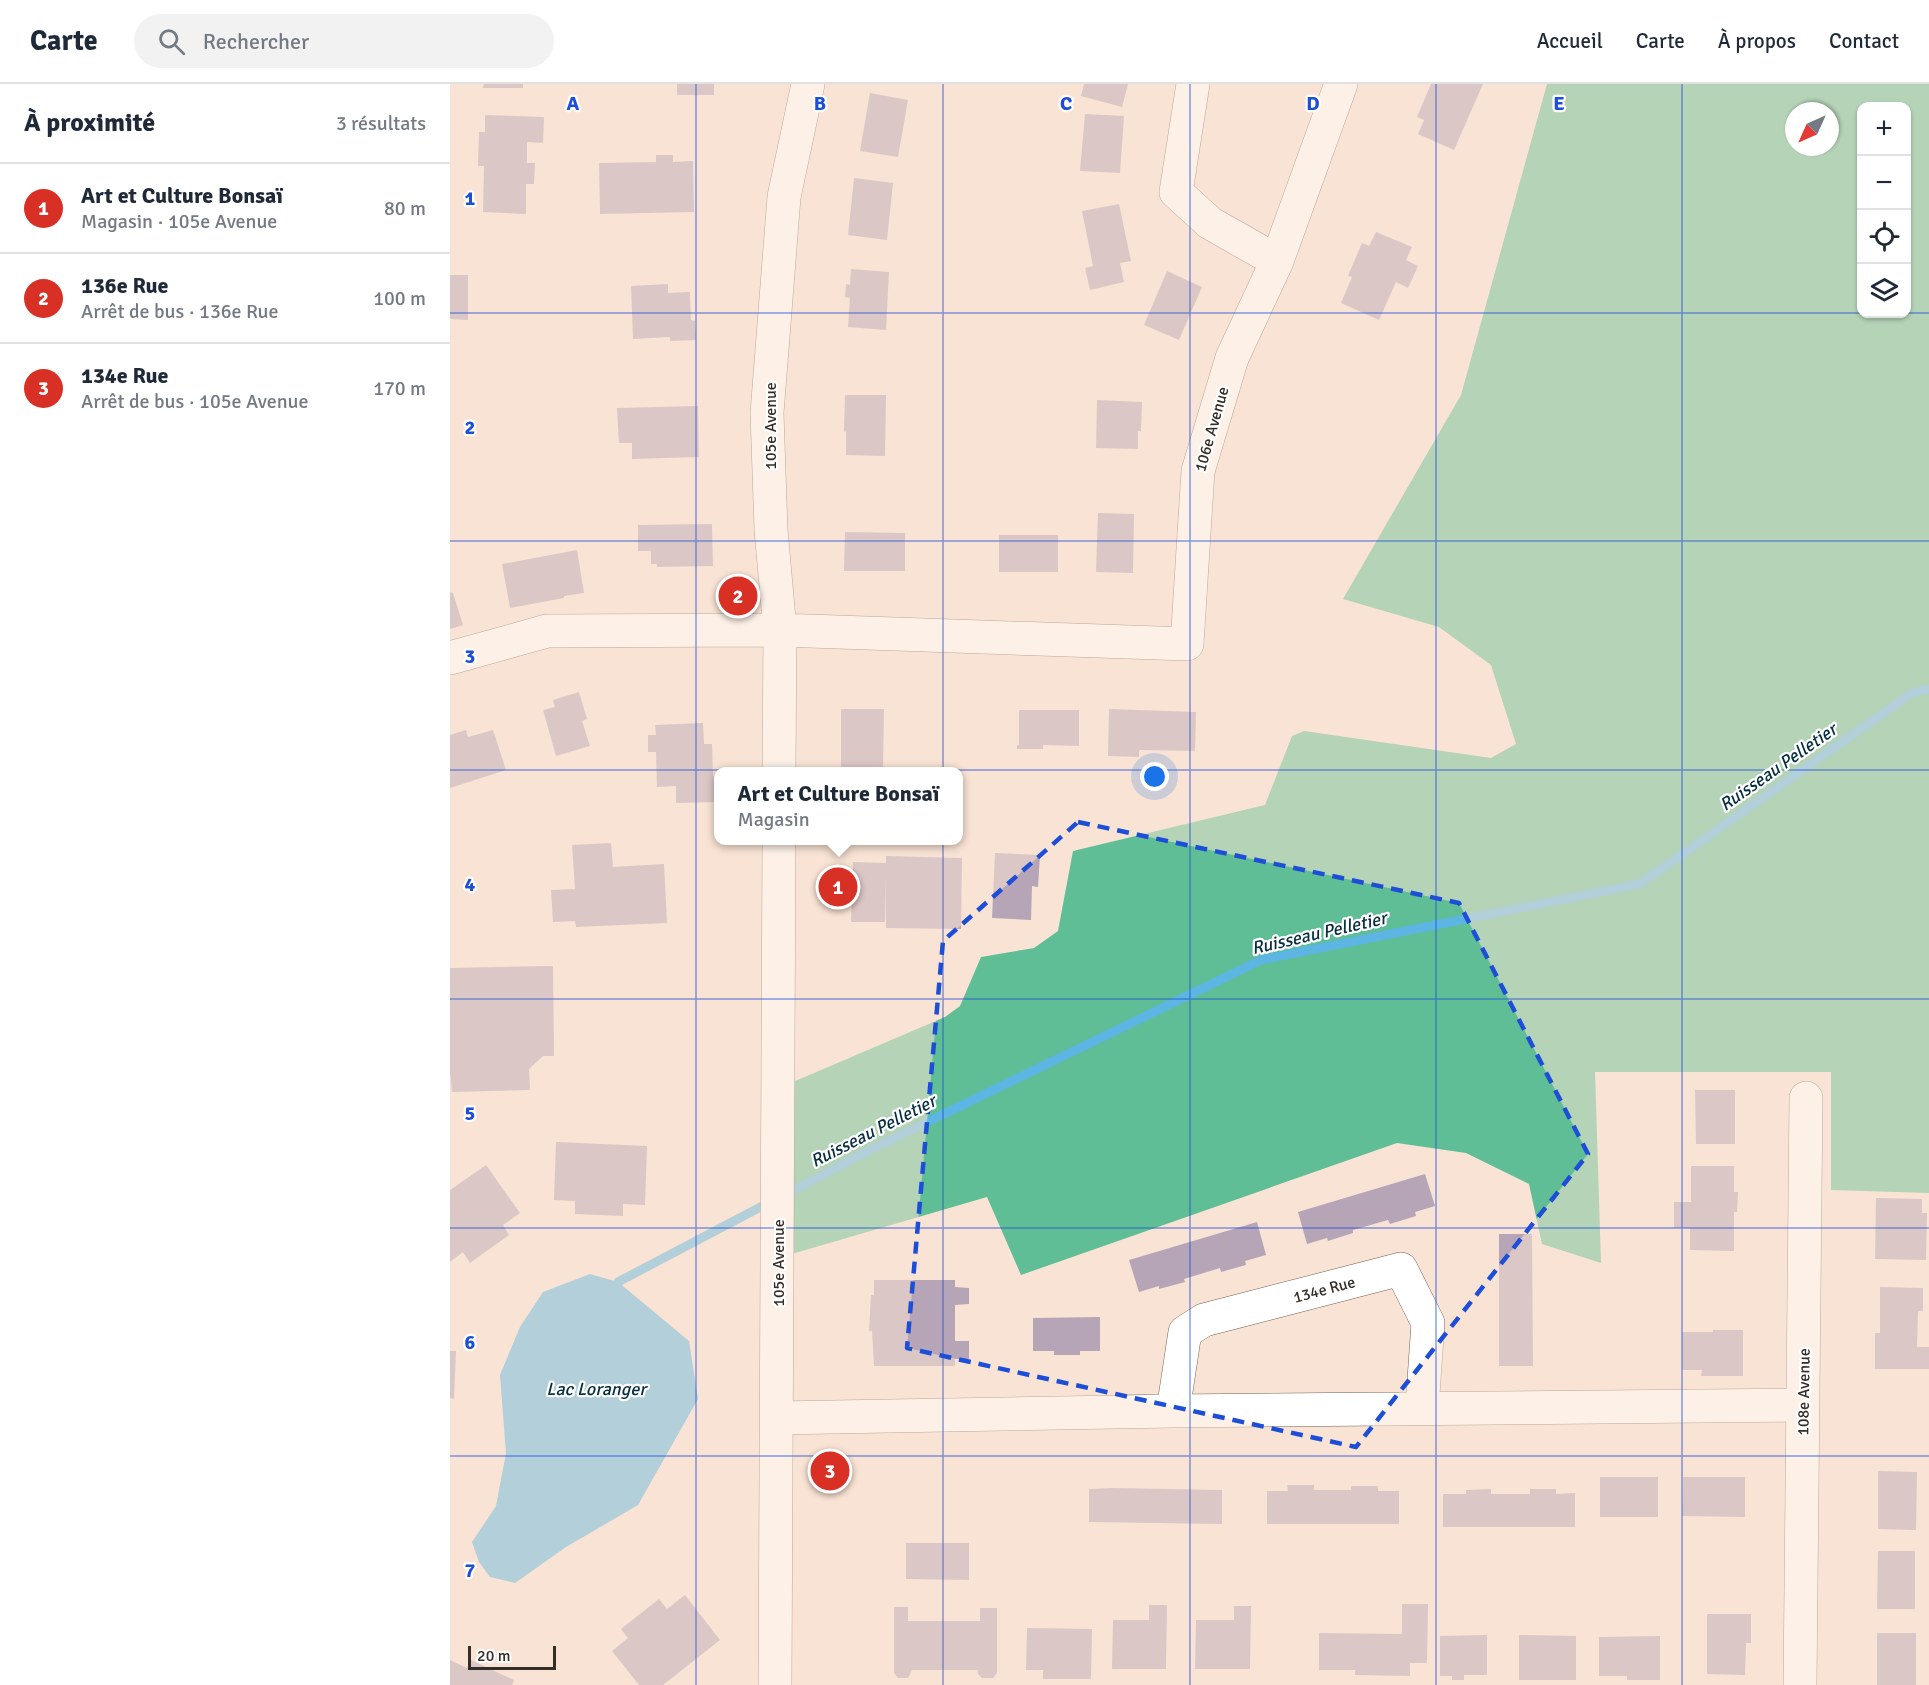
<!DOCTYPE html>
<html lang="fr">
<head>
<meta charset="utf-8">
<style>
  body { margin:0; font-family:Signika,sans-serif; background:#f2f2f3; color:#1f2937 }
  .controls { position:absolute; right:18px; top:18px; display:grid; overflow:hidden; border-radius:12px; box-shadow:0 2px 4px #0004 }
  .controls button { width:54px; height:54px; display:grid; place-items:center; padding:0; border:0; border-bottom:2px solid #e0e1e3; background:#fff; color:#1f2937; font:30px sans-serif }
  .compass { position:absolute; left:1335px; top:18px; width:54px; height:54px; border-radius:50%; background:#fff; box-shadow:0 2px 4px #0004; rotate:225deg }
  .scale { position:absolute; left:18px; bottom:15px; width:88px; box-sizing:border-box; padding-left:6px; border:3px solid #352d27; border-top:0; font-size:16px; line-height:21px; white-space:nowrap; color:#352d27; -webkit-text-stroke:4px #fff; paint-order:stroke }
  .you { position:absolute; left:705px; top:693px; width:21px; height:21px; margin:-15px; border:4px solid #fff; border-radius:50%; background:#1a73e8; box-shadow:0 0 0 9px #1a73e833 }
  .badge { display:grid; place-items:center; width:39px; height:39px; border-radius:50%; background:#d93025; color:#fff; font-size:20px; font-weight:700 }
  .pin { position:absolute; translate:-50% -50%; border:3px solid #fff; box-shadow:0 2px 6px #0006 }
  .popup { position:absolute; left:264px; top:683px; width:249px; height:78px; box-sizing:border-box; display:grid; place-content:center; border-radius:12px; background:#fff; filter:drop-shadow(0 2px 4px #0005); font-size:20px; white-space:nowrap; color:#747a83 }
  .popup b { font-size:22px; color:#1f2937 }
  .popup::after { content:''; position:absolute; left:50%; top:100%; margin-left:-12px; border:12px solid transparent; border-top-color:#fff }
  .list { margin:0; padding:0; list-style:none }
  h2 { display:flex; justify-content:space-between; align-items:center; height:78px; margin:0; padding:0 24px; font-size:26px }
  h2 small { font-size:20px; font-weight:400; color:#747a83 }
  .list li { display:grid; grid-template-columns:39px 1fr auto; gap:18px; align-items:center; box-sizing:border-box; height:90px; padding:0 24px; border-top:2px solid #e0e1e3 }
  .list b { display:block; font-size:22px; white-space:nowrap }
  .list p { margin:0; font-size:20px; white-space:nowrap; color:#747a83 }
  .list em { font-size:20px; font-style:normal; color:#747a83 }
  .icon { flex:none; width:33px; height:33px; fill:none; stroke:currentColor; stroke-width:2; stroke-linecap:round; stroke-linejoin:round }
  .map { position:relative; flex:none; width:1479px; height:1601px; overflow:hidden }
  header { display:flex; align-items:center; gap:36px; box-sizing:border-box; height:84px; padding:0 30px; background:#fff; border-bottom:2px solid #e0e1e3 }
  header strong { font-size:28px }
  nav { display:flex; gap:33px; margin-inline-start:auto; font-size:21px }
  .search { width:420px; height:54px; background:#f2f2f3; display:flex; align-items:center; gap:15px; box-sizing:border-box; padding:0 21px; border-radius:33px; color:#747a83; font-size:22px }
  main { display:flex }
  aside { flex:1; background:#fff }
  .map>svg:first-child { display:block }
  .forest { fill:#60be96; fill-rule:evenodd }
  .water { fill:#5cb5e3 }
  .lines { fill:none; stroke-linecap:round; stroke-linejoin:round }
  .stream { stroke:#5cb5e3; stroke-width:9 }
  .building { fill:#b6a5b7 }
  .minor-casing { stroke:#746154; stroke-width:34 }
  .minor { stroke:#fff; stroke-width:33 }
  .marked { fill:none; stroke:#1d4ed8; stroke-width:4.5; stroke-dasharray:12 8; stroke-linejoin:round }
  .grid { fill:none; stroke:#1d4ed8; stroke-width:1.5; stroke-opacity:0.55 }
  .labels { text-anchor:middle; stroke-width:4.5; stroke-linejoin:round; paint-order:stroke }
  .street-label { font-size:16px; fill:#352d27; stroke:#fff }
  .water-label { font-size:18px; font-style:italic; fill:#052e41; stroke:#fff }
  .grid-label { font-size:20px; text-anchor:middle; font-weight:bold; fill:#1d4ed8; stroke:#fff; stroke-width:4.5; stroke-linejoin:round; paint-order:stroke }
</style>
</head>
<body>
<header>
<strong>Carte</strong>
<div class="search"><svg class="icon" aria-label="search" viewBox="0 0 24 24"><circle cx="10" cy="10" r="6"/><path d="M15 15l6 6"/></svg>Rechercher</div>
<nav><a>Accueil</a><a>Carte</a><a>À propos</a><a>Contact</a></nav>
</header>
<main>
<aside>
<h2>À proximité<small>3 résultats</small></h2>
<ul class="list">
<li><span class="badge">1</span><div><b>Art et Culture Bonsaï</b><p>Magasin · 105e Avenue</p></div><em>80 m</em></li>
<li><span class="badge">2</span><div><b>136e Rue</b><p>Arrêt de bus · 136e Rue</p></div><em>100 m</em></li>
<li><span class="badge">3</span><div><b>134e Rue</b><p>Arrêt de bus · 105e Avenue</p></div><em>170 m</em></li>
</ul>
</aside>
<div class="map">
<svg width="1479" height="1601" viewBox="0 0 1479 1601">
  <rect width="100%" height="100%" fill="#f9e3d4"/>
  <!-- forest -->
  <path class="forest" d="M1097,0H1479V1109L1381,1106V988H1145L1151,1179L1092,1160L1079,1100L1016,1069L947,1059L571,1191L537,1113L328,1174L329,1004L495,933L510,922L531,873L584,864L608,847L623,767L815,721L842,652L854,647L1041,674L1066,660L1041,581L989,543L893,515L1011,311ZM1412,22H1456V230H1412ZM1344,27H1380V63H1344Z"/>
  <!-- water -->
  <path class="water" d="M140,1190L168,1198L239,1257L248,1315L188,1421L116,1463L65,1499L40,1493L29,1478L22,1458L46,1422L56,1369L50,1291L70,1243L93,1208Z"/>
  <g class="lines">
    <!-- stream -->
    <path class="stream" d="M335,1111L420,1066L811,876L1190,800L1462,609L1479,605
      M168,1198L320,1118"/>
  </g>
  <!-- building -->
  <path class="building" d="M34,0H73V4H33Z
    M227,0H264V11H227Z
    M634,0H678L672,23L631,12Z
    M981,0H1033L1004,66L968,50L974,36L967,33Z
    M420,9L458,16L448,73L410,67Z
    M635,30L674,32L670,89L630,87Z
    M35,31L94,33L93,59L77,58V79H85L84,100H76V130L33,128L34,82H28L29,48H35Z
    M206,71H223V78L243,77L244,128L150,130L149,79L206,78Z
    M404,94L443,99L437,156L398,151Z
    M669,120L681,177L670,179L674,198L640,206L635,184L643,182L632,127Z
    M926,148L962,163L956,176L968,182L958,204L946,198L929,236L891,219L902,193L898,192L912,159L919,162Z
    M401,185L439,188L436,246L398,243L400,214L395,213L396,200L400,201Z
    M717,187L752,203L729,256L694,241Z
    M0,191H18V236L0,235Z
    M218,200V209L240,208L241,236L245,237L246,256L220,257V253L183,255L181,202Z
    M395,311H436L435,372L396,371V347L394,348Z
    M647,316L692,318L691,347H688V365L646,364Z
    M248,322L249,373L182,375V359H169L167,324Z
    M648,429L684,430L683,489L646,488Z
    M262,440L263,482L207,483V480H201V467H188V441Z
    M395,448L455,449V487H394Z
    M549,451H608V488H549Z
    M127,466L134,509L114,512V514L60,524L52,480Z
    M0,508L3,509L13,541L0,545Z
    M129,608L137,635L132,637L140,662L106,672L93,626L105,623L103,616Z
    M391,625H434L433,685L391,684Z
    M659,625L746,628L745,667L689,666V673L658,672Z
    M569,626H629V662L593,661V665H567V661H569Z
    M253,639L254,660H262L263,692H267V718L226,719V702L207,703L206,668H198V651H206L205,641Z
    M16,646L18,653L43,646L56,686L0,704V651Z
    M161,759L163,783L214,780L217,839L126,843L125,837L103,838L101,806L125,805L122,761Z
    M545,769L590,771L588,803L582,802L581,836L542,834Z
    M436,772L512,774L511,845L436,844V794L435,838H401L403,778L436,779Z
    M103,882L104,972H93L79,985L80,1006L2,1008L0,988V884Z
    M1245,1006H1285V1060H1246Z
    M106,1058L197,1062L195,1121L173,1120V1132L125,1130V1117L104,1116Z
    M36,1081L70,1129L53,1141L59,1151L20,1179L13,1168L0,1178V1106Z
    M1241,1082H1284V1108H1288L1287,1128H1284V1167L1240,1166V1144H1224V1118H1241Z
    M975,1090L985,1122L965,1128L966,1132L940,1140L938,1136L903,1146V1149L878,1157L877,1154L857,1160L848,1128Z
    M1426,1114L1472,1115V1129H1477L1476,1176L1425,1175Z
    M807,1138L816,1171L795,1177L796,1181L771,1188L770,1184L734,1195L735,1198L709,1205V1202L689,1208L679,1176Z
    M1049,1150H1082L1083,1282H1049Z
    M424,1196H505V1203L519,1204V1220L505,1221V1257H519V1275H505V1282H424L422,1247H419L421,1211H424Z
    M1430,1203L1473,1204V1227H1468L1467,1263H1479V1285H1425V1249H1430Z
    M650,1233V1267H630V1271H604V1267H583V1234Z
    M1263,1246H1293V1292H1251L1252,1286H1232V1248H1263Z
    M0,1267H6L4,1315L0,1314Z
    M1428,1387L1467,1388L1466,1446L1428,1445Z
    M1150,1393H1208V1433H1150Z
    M1233,1393H1295V1433L1232,1432Z
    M837,1401H864V1406H901V1402H928V1407H949V1440H817V1407H838Z
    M662,1404L772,1406V1440L639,1438V1405Z
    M1041,1405V1410H1080V1405H1106V1410L1125,1409V1443H993V1410H1016V1406Z
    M456,1459H519V1496L456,1495Z
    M1428,1467H1465V1525H1427Z
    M235,1511L270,1556L213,1601H189L162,1567L178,1554L171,1545L209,1515L217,1525Z
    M952,1520H978L977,1579H960V1592L905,1591V1586H869V1549L952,1550Z
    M699,1521H717L716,1585H662L663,1536H699Z
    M784,1522H801L800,1585H745L746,1536H784Z
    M444,1523H458V1537H530V1524H547V1589L543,1594H532L528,1590V1586H462L458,1594H448L444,1589Z
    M1257,1530H1301V1559H1296L1295,1591L1257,1590Z
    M577,1544L642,1545L641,1595H593V1586H576Z
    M1427,1549H1466V1601H1427Z
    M1037,1551V1591H1014V1596H1002V1592H990V1552Z
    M1069,1551L1126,1552V1596H1069Z
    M1210,1552V1596H1177V1592H1149V1553Z
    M0,1576L17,1584L21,1576L64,1596L62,1601H0Z"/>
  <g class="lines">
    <!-- minor casing -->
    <g class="minor-casing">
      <path id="minor" d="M743,0L726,108L760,139L827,177
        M0,574L97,547L330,546L737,560L748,387L782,274L827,177L891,0
        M329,688L330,546L321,446L317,329L334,113L358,0
        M723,1327L735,1248L754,1236L951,1185L978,1239L972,1324
        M327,1334L723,1327L1353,1321
        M325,1601L329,756
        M1350,1601L1356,1014"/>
    </g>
    <!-- minor -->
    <use href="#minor" class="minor"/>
  </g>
  <!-- marked area -->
  <path d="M0 0H1479V1601H0ZM628,738L1009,819L1138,1070L906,1363L457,1264L493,857Z" fill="#f9e3d4" fill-opacity=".55" fill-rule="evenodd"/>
  <path class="marked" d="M628,738L1009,819L1138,1070L906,1363L457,1264L493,857Z"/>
  <!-- grid -->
  <path class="grid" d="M246,0V1601M493,0V1601M740,0V1601M986,0V1601M1232,0V1601M0,229H1412M1456,229H1479M0,457H1479M0,686H1479M0,915H1479M0,1144H1479M0,1372H1479"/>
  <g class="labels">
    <!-- street labels -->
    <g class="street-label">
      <text transform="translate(320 342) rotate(-90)" y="6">105e Avenue</text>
      <text transform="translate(761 345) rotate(-74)" y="6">106e Avenue</text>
      <text transform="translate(328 1179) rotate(-90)" y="6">105e Avenue</text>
      <text transform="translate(874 1205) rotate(-15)" y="6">134e Rue</text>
      <text transform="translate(1353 1308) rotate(-89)" y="6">108e Avenue</text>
    </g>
    <!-- water labels -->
    <g class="water-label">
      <text transform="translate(1328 683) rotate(-35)" y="6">Ruisseau Pelletier</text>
      <text transform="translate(869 849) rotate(-13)" y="6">Ruisseau Pelletier</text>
      <text transform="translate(423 1047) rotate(-27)" y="6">Ruisseau Pelletier</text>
      <text x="146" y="1311">Lac Loranger</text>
    </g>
  </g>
  <g class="grid-label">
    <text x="123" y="26">A</text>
    <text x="370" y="26">B</text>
    <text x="616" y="26">C</text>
    <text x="863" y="26">D</text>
    <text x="1109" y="26">E</text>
    <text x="20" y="121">1</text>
    <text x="20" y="350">2</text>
    <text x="20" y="579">3</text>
    <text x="20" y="807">4</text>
    <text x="20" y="1036">5</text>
    <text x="20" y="1265">6</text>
    <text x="20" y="1493">7</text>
  </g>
</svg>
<div class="controls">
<button>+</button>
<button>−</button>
<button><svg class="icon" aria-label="locate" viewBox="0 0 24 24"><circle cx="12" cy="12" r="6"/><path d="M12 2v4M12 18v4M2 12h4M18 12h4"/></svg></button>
<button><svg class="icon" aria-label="layers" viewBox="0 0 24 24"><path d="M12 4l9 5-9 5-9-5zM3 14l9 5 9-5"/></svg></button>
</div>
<svg class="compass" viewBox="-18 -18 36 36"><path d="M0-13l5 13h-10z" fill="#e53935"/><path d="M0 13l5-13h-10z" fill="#747a83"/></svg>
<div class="scale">20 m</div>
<div class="you"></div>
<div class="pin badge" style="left:388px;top:803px">1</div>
<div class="popup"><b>Art et Culture Bonsaï</b>Magasin</div>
<div class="pin badge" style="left:288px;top:512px">2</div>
<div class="pin badge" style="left:380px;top:1387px">3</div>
</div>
</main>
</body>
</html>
